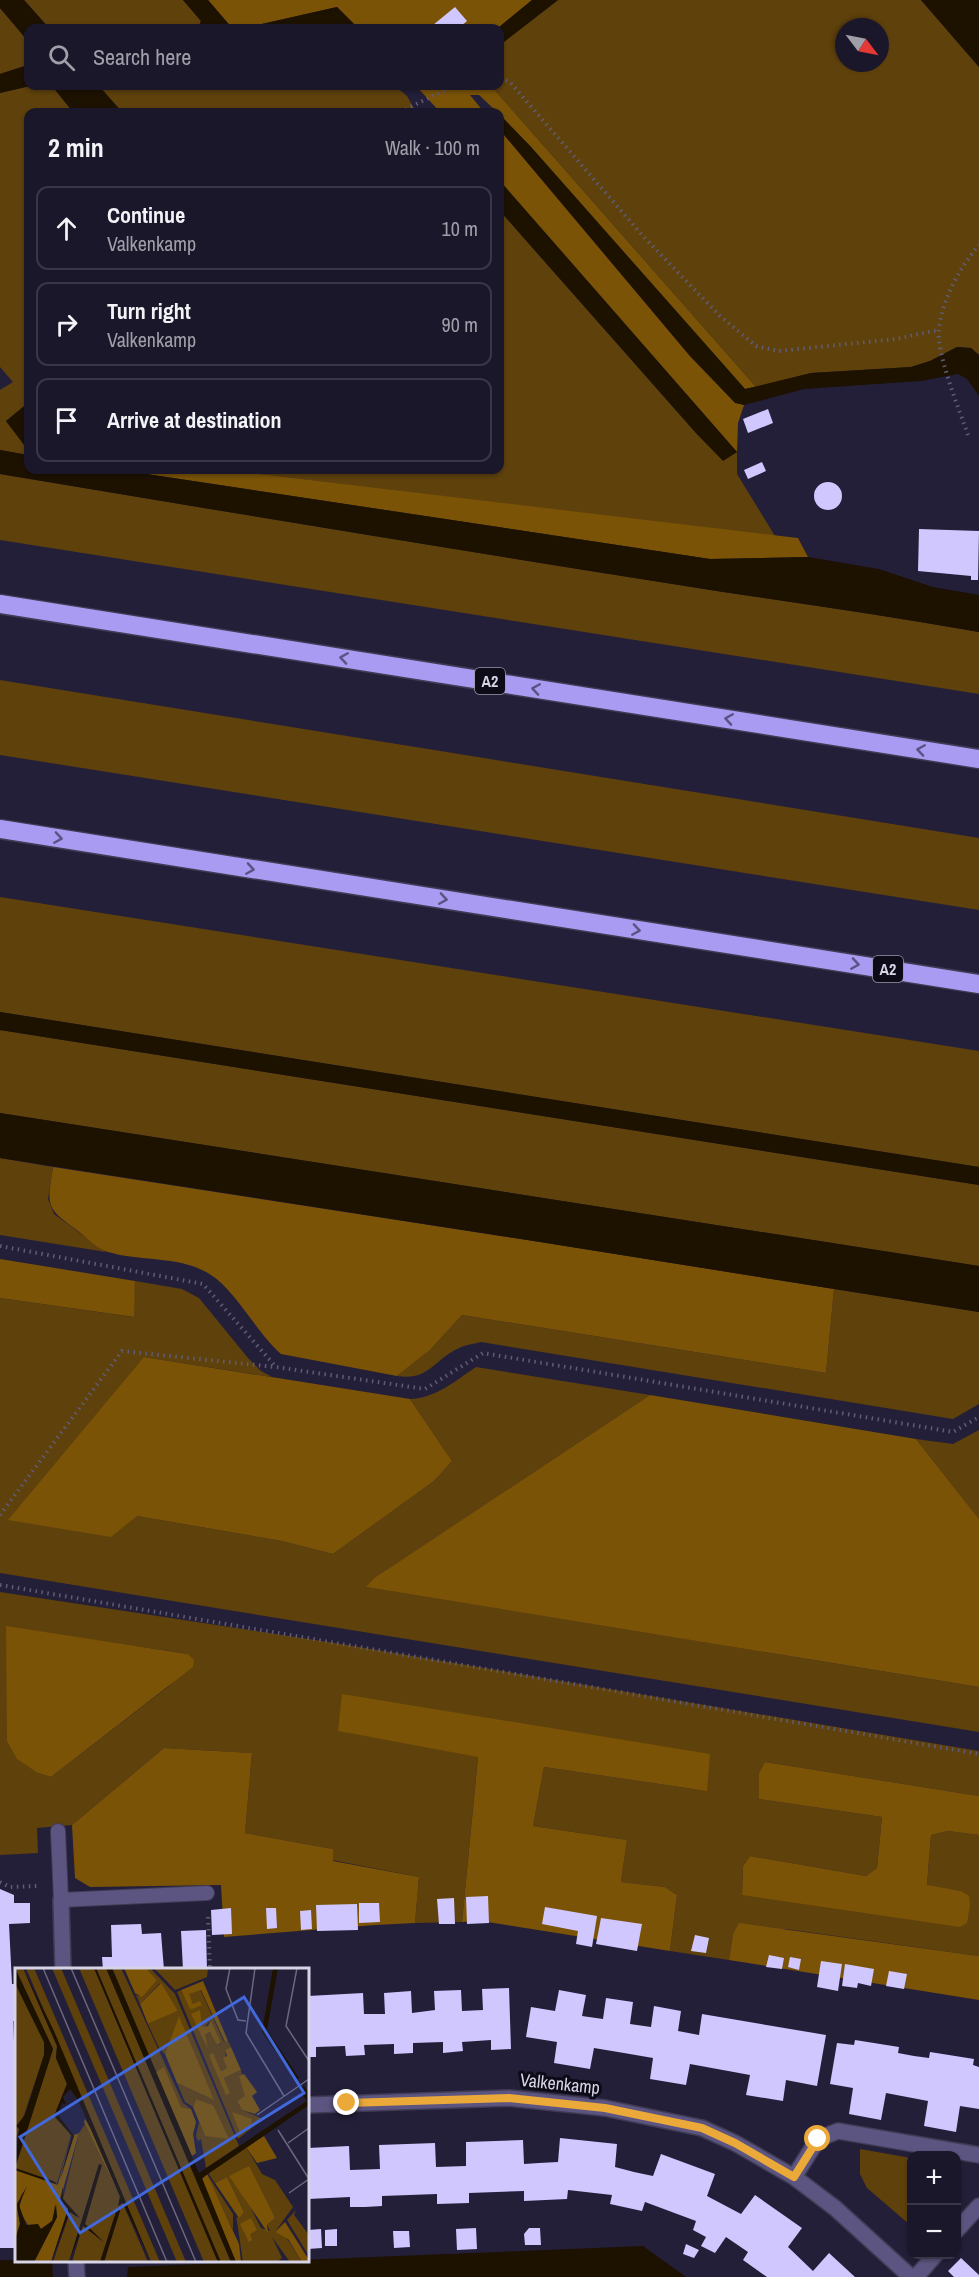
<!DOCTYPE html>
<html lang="en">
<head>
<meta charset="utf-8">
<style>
  body { margin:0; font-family:"Archivo Narrow",sans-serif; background:#242033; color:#f1f3f6 }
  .controls { position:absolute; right:18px; bottom:18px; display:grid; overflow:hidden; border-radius:12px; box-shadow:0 2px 4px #0004 }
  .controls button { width:54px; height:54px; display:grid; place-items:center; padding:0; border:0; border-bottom:2px solid #393647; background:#1b172b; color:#f1f3f6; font:30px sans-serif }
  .compass { position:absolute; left:835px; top:18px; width:54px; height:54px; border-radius:50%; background:#1b172b; box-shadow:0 2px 4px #0004; rotate:122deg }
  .stop { position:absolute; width:18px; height:18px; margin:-14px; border:4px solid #eba939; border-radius:50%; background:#fff }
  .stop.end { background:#eba939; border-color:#fff; box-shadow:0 2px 6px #0008 }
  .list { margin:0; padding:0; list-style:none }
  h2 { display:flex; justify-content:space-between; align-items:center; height:78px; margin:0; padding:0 24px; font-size:26px }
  h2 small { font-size:20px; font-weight:400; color:#a09fa9 }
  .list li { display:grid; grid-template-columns:39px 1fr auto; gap:18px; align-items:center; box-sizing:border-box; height:84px; margin:0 12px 12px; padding:0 12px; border:2px solid #393647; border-radius:12px }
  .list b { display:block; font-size:22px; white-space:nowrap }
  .list p { margin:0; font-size:20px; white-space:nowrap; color:#a09fa9 }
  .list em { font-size:20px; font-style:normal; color:#a09fa9 }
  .icon { flex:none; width:33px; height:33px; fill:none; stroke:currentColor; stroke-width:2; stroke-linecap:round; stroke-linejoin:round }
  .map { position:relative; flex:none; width:979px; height:2277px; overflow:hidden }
  .search { position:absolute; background:#1b172b; box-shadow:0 2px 4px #0004; left:24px; top:24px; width:480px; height:66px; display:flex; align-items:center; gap:15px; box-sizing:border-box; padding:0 21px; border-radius:12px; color:#a09fa9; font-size:22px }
  .panel { position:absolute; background:#1b172b; box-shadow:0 2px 4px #0004; left:24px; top:108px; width:480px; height:366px; border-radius:12px }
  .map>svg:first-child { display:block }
  .green { fill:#5f410c; fill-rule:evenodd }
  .forest { fill:#7a5306 }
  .water { fill:#1d1100 }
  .building { fill:#cfc7fe }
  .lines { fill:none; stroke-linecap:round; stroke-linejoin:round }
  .lane-casing { stroke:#403c55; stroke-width:16 }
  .street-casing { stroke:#403c55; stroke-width:18 }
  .highway-casing { stroke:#403c55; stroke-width:21 }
  .path { stroke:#605c74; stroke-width:4; stroke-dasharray:1.5 4.5; stroke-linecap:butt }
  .lane { stroke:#5c5581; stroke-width:14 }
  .street { stroke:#5c5581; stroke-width:15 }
  .highway { stroke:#aa9bf2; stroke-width:18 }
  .oneway { stroke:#5c5384 }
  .route { stroke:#eba939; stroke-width:8 }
  .labels { text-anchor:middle; stroke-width:6; stroke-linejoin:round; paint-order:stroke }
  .shield { fill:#0d0b17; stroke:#9a98a8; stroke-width:1.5 }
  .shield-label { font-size:16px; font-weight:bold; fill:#d6d4e6 }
  .street-label { font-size:18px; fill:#d6d4e6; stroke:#0d0b17 }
  .inset-road { fill:none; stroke:#6b677e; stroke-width:1.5 }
  .view { fill:#4269db; fill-opacity:0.15; stroke:#4269db; stroke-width:3 }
  .inset-edge { fill:none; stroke:#d6d4e6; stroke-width:3 }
</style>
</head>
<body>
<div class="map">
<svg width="979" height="2277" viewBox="0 0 979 2277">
  <rect width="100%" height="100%" fill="#241f39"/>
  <!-- green -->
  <path class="green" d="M24,0H183L201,21L198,28H49Z
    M558,0H921L979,67V355L971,348L957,347L930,361L911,367L811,373L756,387L491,86H500V45ZM844,27H880V63H844Z
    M0,8L28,41V65L0,74Z
    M30,86H52L73,112H28V403L6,421L28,450V455L0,450V390L13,382L0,367V93Z
    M99,86H395L407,96L416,112H122Z
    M500,211L696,433L723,460L737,452V474L775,536L226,470H500Z
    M0,474C226,512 452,549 679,585C779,601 879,614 979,632V694L0,540Z
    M0,680L979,838V910L0,755Z
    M0,897L979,1051V1167L0,1012Z
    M0,1030L979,1185V1266L0,1113Z
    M0,1158L53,1167L48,1199L54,1214L106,1252L0,1235Z
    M135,1281L182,1289L199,1298L248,1358L261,1371L272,1377L144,1357L137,1516L282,1541L333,1554L434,1481L452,1461L410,1399C436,1398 455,1381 476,1367L650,1395L374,1578L367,1587L979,1687V1732L0,1573V1298L133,1317Z
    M834,1289L979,1312V1404L953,1419L481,1342C473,1344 464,1345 457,1349C433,1361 428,1381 397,1376L430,1350L462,1315L826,1373Z
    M979,1430V1519L916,1439L953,1444Z
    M0,1592L341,1644L979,1751V1796L765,1762L759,1799L882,1817L877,1868L866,1876L750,1856L743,1866L742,1895L961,1891L927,1886L931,1835L948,1831L979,1835V1956L786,1929L733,1934L729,1960L670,1951L677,1895L665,1887L621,1882L627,1840L533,1826L544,1767L707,1791L339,1731L478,1756L462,1922L415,1923L419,1877L332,1860L333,1849L245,1833L252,1753L164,1748L72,1825L37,1828L38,1853L0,1855ZM6,1627L176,1652L188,1654L193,1660L169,1686L51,1777L38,1773Z
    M860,2149L911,2158L912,2221L909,2224L867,2188L860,2174Z"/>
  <!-- forest -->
  <path class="forest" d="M208,0H532L498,28H358L337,7L244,28H232Z
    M416,86H491L756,387L745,389L531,147L500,115V112H497L479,95H470L484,112H440Z
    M500,130L690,356L735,402L744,405L738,423L737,452L500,181Z
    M120,470H226L798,538L808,557L710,559Z
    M53,1167L540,1242L834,1289L826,1373L462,1315L430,1350L397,1376L281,1354C256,1332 236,1291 211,1275C181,1255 141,1262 108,1252C98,1249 87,1238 78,1231C45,1207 47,1207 53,1167Z
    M0,1259L135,1281L134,1317L0,1298Z
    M144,1357L410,1399L452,1461L434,1481L333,1554L282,1541L137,1516L111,1537L8,1520Z
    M650,1395L916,1439L979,1519V1687L366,1587L374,1578Z
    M6,1626L188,1654L194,1660L193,1667L51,1777L38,1773L17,1759L7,1741Z
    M342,1694L710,1754L707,1791L544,1767L533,1826L627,1840L621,1882L665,1887L677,1895L670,1951L481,1921L462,1922L478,1757L338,1731Z
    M164,1748L252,1753L245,1833L333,1849V1861L419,1877L415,1923L375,1925L224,1937L221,1885L90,1887L75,1878L72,1825Z
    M765,1762L979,1796V1835L948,1831L931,1835L927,1885L961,1891L969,1896L970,1906L967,1923L960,1927L742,1895L743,1866L750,1856L866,1876L877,1868L882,1817L759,1799V1774Z
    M739,1923L979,1956V2000L729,1960L733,1934Z"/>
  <!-- water -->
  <path class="water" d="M0,0H24L49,28H28V41L0,8Z
    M183,0H208L232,28H198L201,21Z
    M532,0H558L500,45V28H498Z
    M921,0H979V67Z
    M337,7L358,28H244Z
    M28,65V86H30L0,93V74Z
    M52,86H99L122,112H73Z
    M500,115L531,147L745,389L811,373L911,367L930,361L957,347L971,348L979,355V396L967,379L958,374L921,381L804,389L744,405L735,403L690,356L500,130Z
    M500,181L737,452L723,461L696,433L500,211Z
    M28,403V450L6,421Z
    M0,450L28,455V470H120L710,559L808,557L879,569L933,587L979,595V632C879,614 779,601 679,585C452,549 226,512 0,474Z
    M0,1012L979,1167V1185L0,1030Z
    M0,1113L979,1266V1312L540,1242L0,1158Z
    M643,2246L686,2277H127L128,2267Z
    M0,2260L52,2261L53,2277H0Z"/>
  <!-- building -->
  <path class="building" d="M455,7L467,21L459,28H436L433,25Z
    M768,409L773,423L748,433L743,419Z
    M762,462L766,471L748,479L744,470Z
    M814 496a14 14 0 1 1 28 0a14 14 0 1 1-28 0Z
    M919,529L979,531L978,580H971V576L918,571Z
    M0,1889L14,1895V1903H30V1923L9,1924L12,1984H16V2021H13L16,2082V2248H0Z
    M488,1896L489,1923L467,1924L466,1897Z
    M454,1898L455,1924H439L437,1899Z
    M359,1903H379L380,1922L359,1923Z
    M357,1904L358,1930L317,1931L316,1905Z
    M545,1907L597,1916L592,1947L576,1944L578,1931L542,1924Z
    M231,1908L232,1934L212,1935L211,1910Z
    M266,1908H276L277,1928L267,1929Z
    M311,1910L312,1929L301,1930L300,1911Z
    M601,1918L642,1924L637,1951L596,1944Z
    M141,1924L142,1934L161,1933L164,1970H103L102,1957H112L111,1925Z
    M206,1930L207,1970H183L181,1931Z
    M695,1935L709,1938L706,1953L691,1951Z
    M769,1955L784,1958L782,1969L766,1967Z
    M790,1957L801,1959L799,1970L788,1967Z
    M821,1961L842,1964L838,1991L817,1987Z
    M845,1964L874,1969L871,1986L858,1983L857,1988L842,1986Z
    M889,1971L907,1974L904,1989L886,1986Z
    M509,1988L511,2049L491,2050V2040L462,2042L463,2051L443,2053V2042L413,2043V2053L394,2054V2044L364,2045L365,2055L346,2056L345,2046L316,2047V2057H308V1996L363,1993L364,2014H385L384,1993L411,1991L412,2013L435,2010L434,1991L461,1990L462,2011L483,2010L482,1989Z
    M559,1990L586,1995L582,2016L603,2019L606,1998L633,2002L630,2024L651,2027L654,2006L681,2011L678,2031L699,2035L702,2014L826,2035L817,2086L786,2080L783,2101L746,2095L750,2075L690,2064L686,2085L650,2079L653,2058L624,2053L594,2048L590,2069L554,2063L557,2042L526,2037L531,2007L555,2011Z
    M855,2040L899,2047L898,2053L914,2056L929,2058L930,2052L974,2059L973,2065L979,2067V2109L960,2106L956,2132L924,2126L928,2101L886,2093L881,2120L849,2114L853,2088L830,2084L837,2043L854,2045Z
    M560,2138L617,2144L615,2167L634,2172L653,2176L661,2154L715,2174L707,2196L741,2214L755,2195L802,2228L788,2247L813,2271L829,2253L855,2277H767L743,2260L748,2252L726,2237L715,2253L701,2246L706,2237L693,2230L696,2221L645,2202L642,2211L610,2204L612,2195L568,2190L567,2199L524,2201V2191L469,2193V2203L437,2204V2194L382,2196V2206L365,2207H350V2197L308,2199V2148L349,2146L350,2170L380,2169L379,2145L435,2143L436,2167L466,2166V2142L523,2140L524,2164L539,2163L558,2162Z
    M476,2228L477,2249L457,2250L456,2229Z
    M529,2228H540L541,2245H525L524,2234Z
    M321,2229L322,2248L308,2249V2230Z
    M337,2229V2246H325V2230Z
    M393,2231H409L410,2247L394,2248Z
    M686,2244L699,2250L694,2258L683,2254Z
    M961,2258L979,2275V2277H954L948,2271Z"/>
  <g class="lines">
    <!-- lane casing -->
    <g class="lane-casing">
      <path id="lane" d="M58,1831L61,1900L207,1893"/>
    </g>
    <!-- street casing -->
    <g class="street-casing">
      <path id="street" d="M61,1900L63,1970
        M308,2105L509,2098L605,2108L702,2128L735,2143L794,2177L835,2208L911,2277
        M794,2177L818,2139L838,2131L979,2155
        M956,2231L979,2206
        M76,2260L77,2277
        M916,2277L936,2254"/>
    </g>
    <!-- highway casing -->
    <g class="highway-casing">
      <path id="highway" d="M0,604L979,759
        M0,829L979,984"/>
    </g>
    <!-- path -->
    <path class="path" d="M500,79L509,81L642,235L720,316L756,346L779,351L896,339L938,330
      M443,86L447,89L454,86
      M400,112L447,89
      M968,435C960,412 935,350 939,328C943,298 960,267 979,245
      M0,1246L203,1284L276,1367L425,1389L483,1353L953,1432L979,1417
      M0,1515L122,1351L275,1367
      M0,1585L979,1754
      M0,1882L10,1887L37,1886
      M208,1917L210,1970"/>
    <!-- lane -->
    <use href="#lane" class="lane"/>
    <!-- street -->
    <use href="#street" class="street"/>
    <!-- highway -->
    <use href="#highway" class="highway"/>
  </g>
  <!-- one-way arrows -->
  <defs><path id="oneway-chevron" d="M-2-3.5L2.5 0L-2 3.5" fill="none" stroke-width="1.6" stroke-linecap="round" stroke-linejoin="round" transform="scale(1.5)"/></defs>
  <g class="oneway">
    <use href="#oneway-chevron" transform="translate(344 658) rotate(-171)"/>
    <use href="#oneway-chevron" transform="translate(536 689) rotate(-171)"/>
    <use href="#oneway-chevron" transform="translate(729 719) rotate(-171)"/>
    <use href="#oneway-chevron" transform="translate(921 750) rotate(-171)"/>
    <use href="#oneway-chevron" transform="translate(58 838) rotate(9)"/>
    <use href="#oneway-chevron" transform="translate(250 869) rotate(9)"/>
    <use href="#oneway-chevron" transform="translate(443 899) rotate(9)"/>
    <use href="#oneway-chevron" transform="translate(636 930) rotate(9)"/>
    <use href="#oneway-chevron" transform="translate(855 964) rotate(9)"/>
  </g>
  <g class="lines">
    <!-- route -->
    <path class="route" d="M347,2103L509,2098L605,2108L702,2128L735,2143L794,2177L818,2139"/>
  </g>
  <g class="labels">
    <!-- shield labels -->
    <g class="shield">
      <rect x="475" y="668" width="30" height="26" rx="4.5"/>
      <rect x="873" y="956" width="30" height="26" rx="4.5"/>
    </g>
    <g class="shield-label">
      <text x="490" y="687">A2</text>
      <text x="888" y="975">A2</text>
    </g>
    <!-- street labels -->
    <g class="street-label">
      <text transform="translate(560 2084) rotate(6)" y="6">Valkenkamp</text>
    </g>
  </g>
  <!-- overview -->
  <g transform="translate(15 1968)">
    <rect width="294" height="294" fill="#241f39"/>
    <path d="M0,0H8L42,78L41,90L52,116L40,146L56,167L42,215L0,200L38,81ZM11,0H19L145,294H136ZM37,0H46L171,294H162ZM64,0H79L203,294H189ZM81,0H91L216,294H205ZM97,0H106L168,135L176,141L166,139L149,100L141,104ZM131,0H135L160,26L224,178L191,200L186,171L183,173L181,168L184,154L190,168L206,159L198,137L181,131L178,139L170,134L162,115L197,131L164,49L150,86L144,80L133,56L163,43L145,15L125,36L120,25L123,28L142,12ZM139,0H193L192,9L160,22ZM0,15L29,74V87L0,174ZM185,21L209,74L213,73L216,79L210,82L212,100L206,103L198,86L215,125L209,110L226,102L231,128L222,133L227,142L248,151L223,171L162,24L166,22L175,42L186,36H178L173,26ZM177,46L183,48L188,61L196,52L206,76L202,77L196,64L190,67ZM70,156L105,229L133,294H89L105,243L102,241L85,294H57L68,257L89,275L70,256L84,196L54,294H38L55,244L63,250L48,231L64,165ZM231,179L247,206L260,212L278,239L260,264L271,269L287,294H275L257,269L267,290L262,294H228L221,247L222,250L229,244L212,209L200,215L193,205ZM244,223L260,250L252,257L255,263L246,260L229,227ZM192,206L218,246V262L193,210ZM281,242L279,247L294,267V288L272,252Z" fill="#5f410c" fill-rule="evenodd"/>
    <path d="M109,0H131L142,12L127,29L120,25ZM188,13L213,73L210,74L186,22L174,26L178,36L185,33L187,37L175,42L166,22ZM146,15L163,43L133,56L125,36ZM185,42L187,59L193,58L196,52L206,75L202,77L195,64L190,67L193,81L176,46ZM164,48L199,132L162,115L150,86ZM216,79L226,102L209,110L215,125L211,127L194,87L198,85L206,103L212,100L208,90L212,88L210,82ZM149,99L166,139L176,141L181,154L178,166L181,185L177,188L141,104ZM229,106L242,124L237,128L245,142L240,146L227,142L222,133L230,128L224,108ZM181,131L198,137L214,171L190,168L178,139ZM217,144L237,151L236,157L225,165ZM70,151L76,161L105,229L69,154ZM64,165L45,232L54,240L36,294H19L42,249L40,237L38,253L26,261L14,259L4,242L8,223L2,240L5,256L0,272V202L43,216L56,167L45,212L59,167ZM249,168L262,190L242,195L231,179ZM234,198L260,250L252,257L253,265L214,208ZM192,206L224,276L226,294H221L186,212ZM212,209L229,244L224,250L200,215ZM236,250L242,262L235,266L237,272L234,274L225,256ZM270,254L294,292V294H287L273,271L260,264Z" fill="#7a5306"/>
    <path d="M0,0L38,81L0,200L38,213L43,217L0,202L4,161L1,158L10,147L29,87V74L0,15ZM8,0L39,63L136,294L108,235L103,238L105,228L63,132L55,121L48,129L51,136L47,135L43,147L59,168L45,212L57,168L39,148L52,116L41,90L42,78ZM79,0H81L206,294H203ZM91,0H97L184,205L292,133L284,121L289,118L294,126V137L187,210L221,294H216ZM258,0H263L252,62L284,110L281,113L247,64ZM84,196L87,197L70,256L89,274L68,258L54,294ZM12,218L4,237L11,257L23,256L26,261L37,253L41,236L42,249L19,294H0V272L5,256L2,236ZM48,219V231L65,250L55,244L36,294L53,241L45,232ZM102,241L105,242L89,294H85Z" fill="#1d1100"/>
    <path class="inset-road" d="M28,0L152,294M56,0L181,294M215,0L211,21L223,52L231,53M240,0L231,65L269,128M282,0L271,58L294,93M242,147L294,111M263,162L294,211M273,175L294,160M274,225L294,211"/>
    <path class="view" d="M229,29L289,125L65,265L5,169Z"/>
    <rect width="294" height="294" class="inset-edge"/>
  </g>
</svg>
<div class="controls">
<button>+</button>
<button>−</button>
</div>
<svg class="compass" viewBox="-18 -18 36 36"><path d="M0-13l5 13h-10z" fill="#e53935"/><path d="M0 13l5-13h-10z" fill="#a09fa9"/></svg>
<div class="stop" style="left:818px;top:2139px"></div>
<div class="stop end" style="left:347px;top:2103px"></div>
<div class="search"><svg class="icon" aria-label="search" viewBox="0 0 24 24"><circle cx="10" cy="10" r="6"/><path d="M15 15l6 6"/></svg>Search here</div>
<section class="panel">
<h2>2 min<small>Walk · 100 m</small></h2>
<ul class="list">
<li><svg class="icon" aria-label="ahead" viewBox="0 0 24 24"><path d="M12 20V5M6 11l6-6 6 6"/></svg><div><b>Continue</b><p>Valkenkamp</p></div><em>10 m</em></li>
<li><svg class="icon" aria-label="right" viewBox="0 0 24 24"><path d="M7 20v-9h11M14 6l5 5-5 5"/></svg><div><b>Turn right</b><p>Valkenkamp</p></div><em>90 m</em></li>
<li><svg class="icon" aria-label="arrive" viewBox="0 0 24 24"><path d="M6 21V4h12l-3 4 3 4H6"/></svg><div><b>Arrive at destination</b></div></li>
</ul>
</section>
</div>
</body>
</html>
